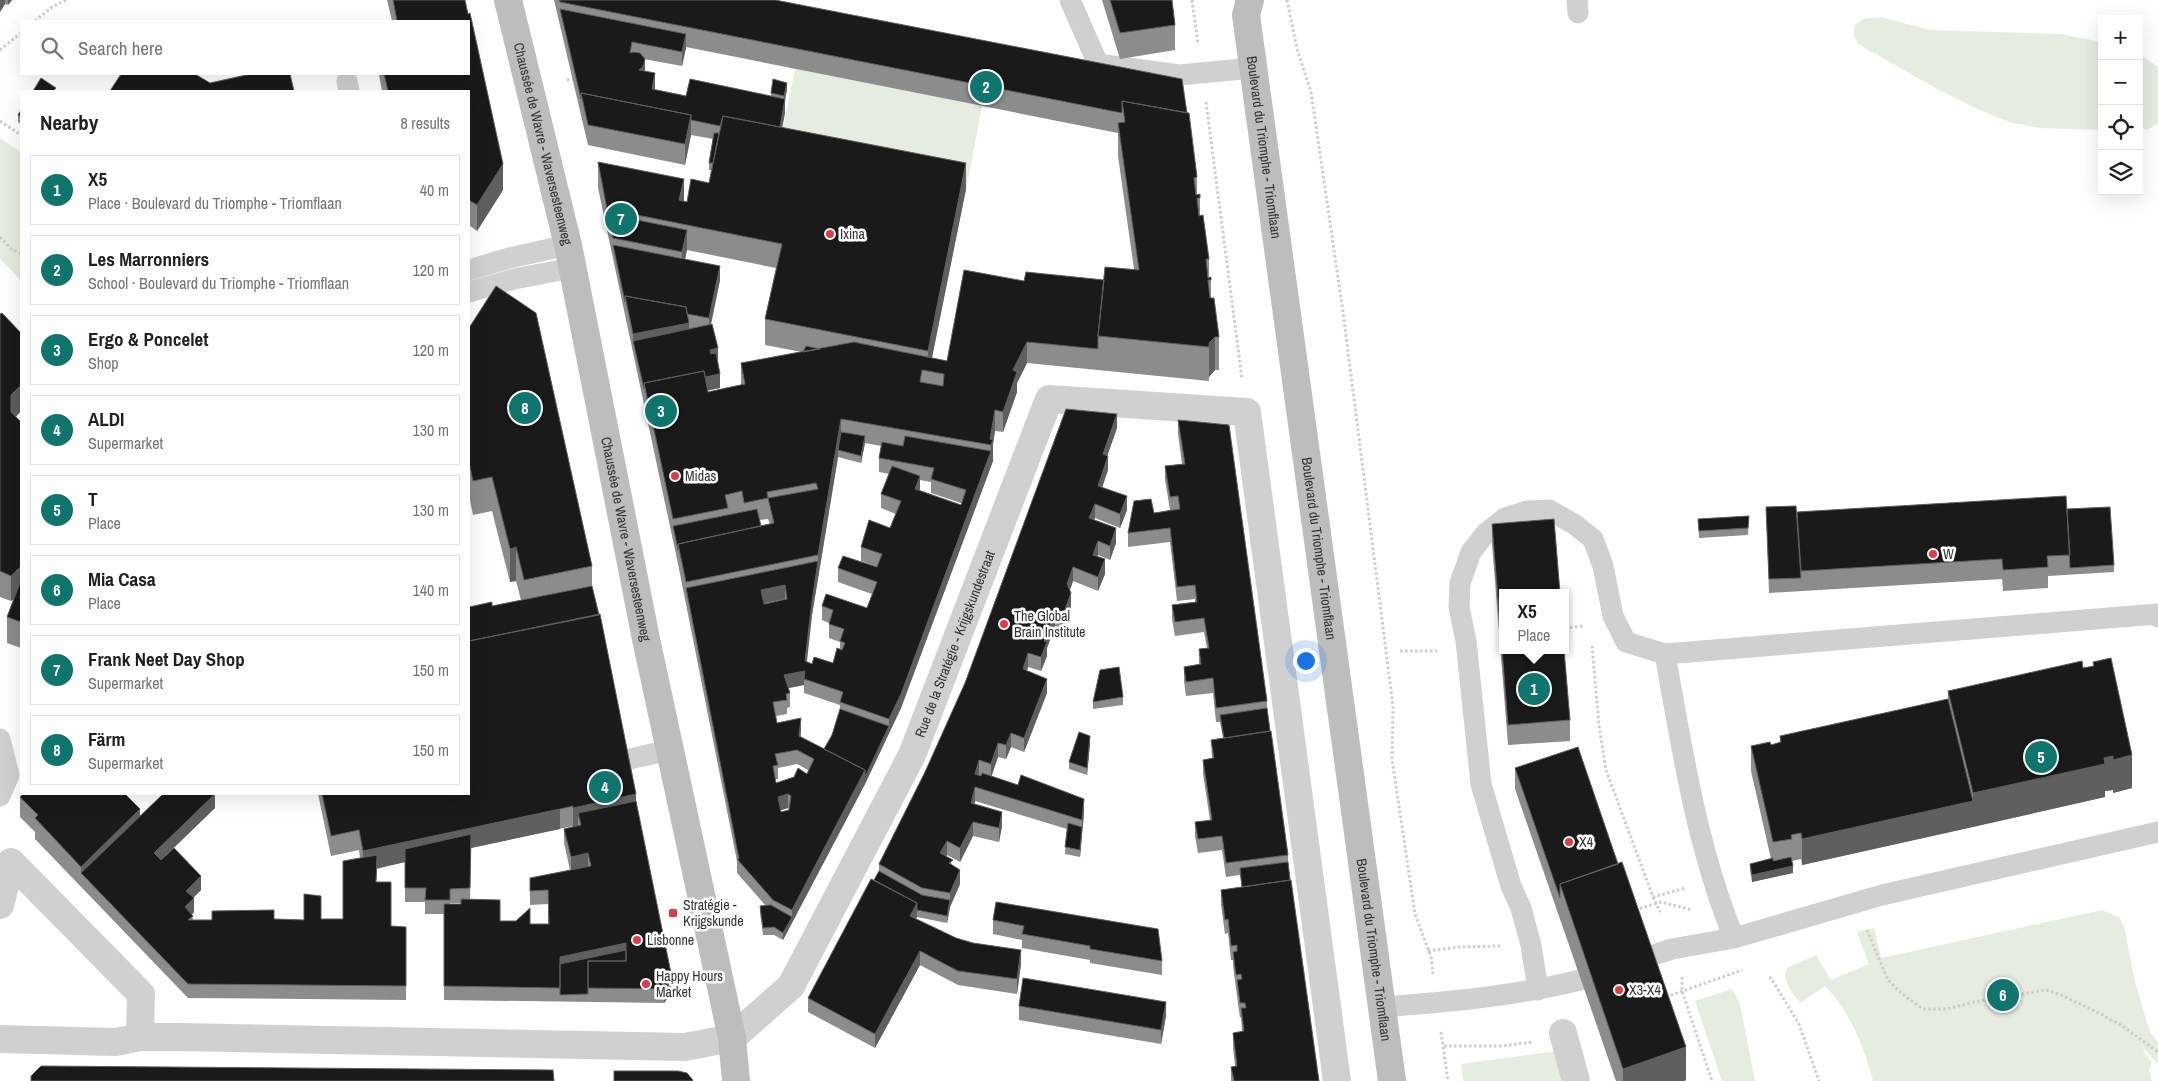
<!DOCTYPE html>
<html lang="en">
<head>
<meta charset="utf-8">
<style>
  body { margin:0; font-family:"Archivo Narrow",sans-serif; background:#f2f2f2; color:#202124 }
  .controls { position:absolute; right:15px; top:15px; display:grid; overflow:hidden; border-radius:0px; box-shadow:0 5px 20px #0002 }
  .controls button { width:45px; height:45px; display:grid; place-items:center; padding:0; border:0; border-bottom:1px solid #e0e0e0; background:#fff; color:#202124; font:25px sans-serif }
  .you { position:absolute; left:1305px; top:660px; width:18px; height:18px; margin:-12px; border:4px solid #fff; border-radius:50%; background:#1a73e8; box-shadow:0 0 0 8px #1a73e833 }
  .badge { display:grid; place-items:center; width:32px; height:32px; border-radius:50%; background:#0f766e; color:#fff; font-size:16px; font-weight:700 }
  .pin { position:absolute; translate:-50% -50%; border:2px solid #fff; box-shadow:0 1px 5px #0006 }
  .popup { position:absolute; left:1499px; top:589px; width:70px; height:65px; box-sizing:border-box; display:grid; place-content:center; border-radius:0px; background:#fff; filter:drop-shadow(0 1px 4px #0005); font-size:16px; white-space:nowrap; color:#757577 }
  .popup b { font-size:19px; color:#202124 }
  .popup::after { content:''; position:absolute; left:50%; top:100%; margin-left:-10px; border:10px solid transparent; border-top-color:#fff }
  .list { margin:0; padding:0; list-style:none }
  h2 { display:flex; justify-content:space-between; align-items:center; height:65px; margin:0; padding:0 20px; font-size:21px }
  h2 small { font-size:16px; font-weight:400; color:#757577 }
  .list li { display:grid; grid-template-columns:32px 1fr auto; gap:15px; align-items:center; box-sizing:border-box; height:70px; margin:0 10px 10px; padding:0 10px; border:1px solid #e0e0e0; border-radius:0px }
  .list b { display:block; font-size:19px; white-space:nowrap }
  .list p { margin:0; font-size:16px; white-space:nowrap; color:#757577 }
  .list em { font-size:16px; font-style:normal; color:#757577 }
  .icon { flex:none; width:28px; height:28px; fill:none; stroke:currentColor; stroke-width:2; stroke-linecap:round; stroke-linejoin:round }
  .map { position:relative; flex:none; width:2158px; height:1081px; overflow:hidden }
  .search { position:absolute; background:#fff; box-shadow:0 5px 20px #0002; left:20px; top:20px; width:450px; height:55px; display:flex; align-items:center; gap:12px; box-sizing:border-box; padding:0 18px; border-radius:0px; color:#757577; font-size:19px }
  .panel { position:absolute; background:#fff; box-shadow:0 5px 20px #0002; left:20px; top:90px; width:450px; height:705px; border-radius:0px }
  .map>svg:first-child { display:block }
  .green { fill:#e6ecdf }
  .lines { fill:none; stroke-linecap:round; stroke-linejoin:round }
  .path { stroke:#cdcdcd; stroke-width:3; stroke-dasharray:2.5 2.5; stroke-linecap:butt }
  .service { stroke:#d0d0d0; stroke-width:21 }
  .pedestrian { stroke:#d0d0d0; stroke-width:28 }
  .minor { stroke:#d0d0d0; stroke-width:28 }
  .secondary { stroke:#bdbdbd; stroke-width:28 }
  .wall { fill:#8c8c8c; fill-rule:evenodd }
  .shaded-wall { fill:#5f5f5f }
  .building { fill:#1a1a1a; stroke:#5f5f5f; fill-rule:evenodd }
  .poi-dot { fill:#e63946; stroke:#fff; stroke-width:2 }
  .labels { text-anchor:middle; stroke-width:5; stroke-linejoin:round; paint-order:stroke }
  .street-label { font-size:14px; fill:#333; stroke:#fff }
  .poi-label { font-size:14px; fill:#333; stroke:#fff; text-anchor:start }
</style>
</head>
<body>
<div class="map">
<svg width="2158" height="1081" viewBox="0 0 2158 1081">
  <rect width="100%" height="100%" fill="#fff"/>
  <!-- green -->
  <path class="green" d="M1881,17L1930,30L2060,34L2102,42V130L2039,128L2009,122L1980,110L1941,91L1858,44L1854,35L1855,25L1863,19Z
    M2139,54L2158,67V123L2149,129L2139,130Z
    M795,69L982,106L967,186L779,148Z
    M0,138L21,152V280L0,259Z
    M2102,910L2120,918L2125,930L2134,978L2150,1032L2158,1042V1064L2145,1050L2143,1051L2152,1062L2149,1069L2152,1081H1873C1864,1047 1850,1011 1825,986L1800,1003C1792,992 1781,981 1787,968L1816,955L1831,980L1869,964L1857,932L1874,928L1881,958Z
    M1732,989L1740,1004L1755,1081H1722L1695,1001Z
    M1558,1051L1565,1081H1463L1461,1064Z"/>
  <g class="lines">
    <!-- path -->
    <path class="path" d="M1192,0L1198,44
      M1287,0L1297,49L1311,92L1343,312L1393,706L1392,759L1415,914L1431,957L1433,974
      M35,21L52,7L66,0
      M0,50L21,33
      M567,80L573,79
      M1206,102L1242,379
      M0,121L21,135
      M0,237L12,250L21,253
      M1565,628L1584,626
      M1592,646L1599,725L1606,770L1653,897L1686,888
      M1400,651H1437
      M1653,897L1660,912
      M1635,910L1661,902L1692,910
      M1867,930L1888,980L1902,994L1923,1009H1947L1974,1002L2046,990L2061,995L2103,1015L2124,1027L2158,1052
      M1428,951L1459,947L1500,946
      M1682,977V991L1712,1081
      M1769,978H1771L1799,1024L1819,1081
      M1666,997L1742,970
      M1441,1032L1448,1081
      M1444,1046H1501L1533,1042"/>
    <!-- service -->
    <path class="service" d="M1070,0L1098,64L1179,75L1253,68
      M1577,0L1578,13
      M347,81L349,91
      M469,270L509,258L568,245
      M469,292L514,279L572,268
      M1665,654C1682,749 1697,848 1734,938
      M0,739L9,775L0,796
      M625,760L670,750
      M1644,958L1672,949L1734,938L1882,895L2158,832
      M1538,990L1531,945L1521,908L1511,886L1481,784L1466,641L1459,607L1460,583L1471,552L1486,533L1505,518L1527,511L1549,510L1574,524L1593,539L1603,566L1613,616L1626,642L1665,654L2157,614L2158,617
      M1382,1007C1449,1002 1515,996 1580,980"/>
    <!-- pedestrian -->
    <path class="pedestrian" d="M1563,1033L1576,1081"/>
    <!-- minor -->
    <g class="minor">
      <path d="M0,905L11,862L141,994L140,1037"/>
      <path id="s1" d="M0,1039L116,1042L140,1037H180L685,1047L732,1038L791,986L912,755L1049,399L1247,412L1337,1081"/>
    </g>
    <!-- secondary -->
    <g class="secondary">
      <path id="s2" d="M508,0L568,245L646,639L732,1038L736,1081"/>
      <path id="s3" d="M1250,0L1246,15L1392,1081"/>
    </g>
  </g>
  <!-- wall -->
  <path class="wall" d="M0,0H12L8,5L5,4L0,12Z
    M387,0H465L503,190L477,231L469,225V91H382L379,75V74H469V21H392Z
    M554,0H775L1187,113L1197,177V195L1200,194V216L1209,259V277H1211V298L1219,337V370H1215L1209,377V381L1027,363L1017,383V392L1003,432L995,431L993,444V461L901,708L865,784L783,940L774,935H763L760,913V906L765,905L737,873V861L678,564L598,188V162L684,201L687,202L709,183L711,170H709V163L713,139L691,135L685,165L588,145ZM686,47L1118,133V156L1134,269L1104,280L1024,281L947,361L932,358L966,189L782,127L785,113V99L787,90L771,93V96H686L655,90V87L645,71L644,59L682,66ZM687,250L776,268L765,319V345L802,352L741,363V385L708,392V390L720,388L718,362L711,325L720,280L685,259ZM865,443L881,446L879,458V472L889,474L881,494V508L896,514L890,528L861,547V561L878,567H877L838,568V582L872,594L867,608L822,606V620L829,623V638L840,642V650L833,663L812,664L807,662L812,615L838,457L861,463ZM920,480L931,482V493L961,503V505L920,491ZM768,519L770,524L761,526L759,520ZM785,599L764,604V603ZM804,685V693L840,705V709L832,735L824,749L800,737L801,732L777,723L776,716L787,714V708L790,707V693L788,688ZM797,764L808,770L807,774L776,783L775,779H778V768ZM788,808L789,810L781,812V810Z
    M1102,0H1172L1175,25V50L1120,59Z
    M21,110V124L18,122V115Z
    M0,314L21,333V411L16,417L21,422V648L7,643V617L15,598L11,601L0,597Z
    M469,328L592,566V586L636,801L672,992L664,1003L444,1000V914H425V902H405V862L377,869L376,882L391,926L406,927V1000L188,998L35,839V832L20,817V797L140,816L215,808L161,860L201,890L193,898L194,912L192,914L193,920L274,919L304,920L343,919L360,858L359,850L331,856L318,794H469L492,606L521,600L516,581L510,582L492,511L473,515L469,496ZM573,826L564,829V843L570,870L530,878V905L548,904V924H530L500,921L470,899L471,848ZM450,903H461V904H450Z
    M1178,420L1267,701V708L1288,855V862L1319,1081H1231V1067L1235,1066L1233,1048V1033L1242,1032L1241,1017L1240,1018L1233,966V960H1231L1228,933L1225,934L1221,905V890L1242,887L1240,875L1226,877L1222,850L1198,853L1195,836V822L1210,820L1203,774V760L1212,758L1211,740L1223,738L1220,722H1216L1213,693L1186,696L1184,681V667L1199,665V649L1207,648L1204,632L1175,636L1172,619V605L1195,602V599L1177,601L1170,542L1128,547V533L1154,513L1170,510L1165,480V466L1182,464L1178,434Z
    M1117,428L1107,456L1108,470L1102,487L1127,510L1120,528L1095,518L1094,520L1116,543L1110,560L1098,555L1097,557L1105,574L1098,591L1073,581L1070,590L1071,607L1063,629L1055,626L1047,648V656L1041,671L1028,667L1027,671L1047,693L1024,752L1011,747L1006,759L998,757L991,776L1084,813L1080,857L1065,854L1067,829L975,801L974,804L1002,826L999,842L973,836L960,862L947,855V857L953,866L960,884L950,907L947,923L917,917L916,919L956,938L1021,964L1017,994L958,985L920,965L875,1048L808,1012V998L874,880L879,871V864Z
    M1766,507L1797,518L2067,509L2114,565V572L2048,576V588L2003,591L2002,579L1769,593Z
    M1749,516L1748,535L1699,538L1698,519Z
    M1492,524L1570,720V741L1508,745L1492,544Z
    M2093,662L2132,788L2113,793V790L2105,791V797L1802,865L1801,859L1792,861L1793,873L1752,882L1750,871V864L1771,859L1751,771V746L1771,745L1780,742V736L1948,699V691L2083,668L2093,666Z
    M1123,697V705L1093,709V702Z
    M1090,743L1087,775L1069,769V762Z
    M1515,768L1686,1080L1684,1081H1616L1515,789Z
    M993,920L1158,929L1162,961V975L1090,963V960L1022,948V940L993,934Z
    M1019,1006L1166,1016L1161,1044L1019,1020Z"/>
  <!-- shaded-wall -->
  <path class="shaded-wall" d="M0,0H5V4L0,12Z
    M8,0H12L8,5Z
    M686,34V48L682,66V52Z
    M645,59V74L639,70Z
    M655,73V87L652,103V89Z
    M787,83V90L785,99V113L778,151V137L784,103V96Z
    M691,115V135L685,165V144Z
    M966,163V189L929,372L928,371V351Z
    M503,164V190L477,231V205Z
    M684,179V205L679,200Z
    M687,230V250L682,272V252Z
    M720,266V280L709,332V318Z
    M689,323V343L633,341V334Z
    M1215,337V370L1209,377V381V343Z
    M1027,342V363L1017,383V392L1003,432V412L1013,370Z
    M718,348V362L710,364V350Z
    M720,374V388L648,403L645,389Z
    M21,385V411L11,421V395Z
    M995,410V431L993,444V461L901,708L865,784L783,940V933L792,917V910L865,770L889,726V719L991,451L990,439Z
    M1117,414V428L1103,468V454Z
    M841,419V439L838,450V457L812,615L805,675V661L812,601L818,561V555Z
    M865,436V443L861,463V456Z
    M1108,456V470L1098,500V486Z
    M920,476V490L915,503V489Z
    M1127,496V510L1120,528V514Z
    M1095,504V518L1089,533V518Z
    M1116,528V543L1110,560V546Z
    M1098,541V555L1093,569V555Z
    M516,547V581L510,582V549Z
    M1105,559V574L1098,591V577Z
    M21,566V592L11,601V576Z
    M1073,567V581L1067,598V584Z
    M785,585V599L761,604V590Z
    M1071,593V607L1063,629V615Z
    M1055,611V626L1047,648V656L1041,671V657L1044,641Z
    M1028,653V667L1023,683V669Z
    M805,671L804,685L784,689V675Z
    M1047,679V693L1024,752V738Z
    M801,718V732L799,750V736Z
    M1011,733V747L1006,759V745Z
    M1090,736V743L1087,775V768Z
    M998,743V757L991,778V764Z
    M2132,755V788L2113,793V760Z
    M2113,756V790L2105,791V797L1973,827V793Z
    M979,760V774L975,788V774Z
    M975,787V801L971,817V803Z
    M215,794V808L154,867V853Z
    M636,794V815L578,813V827L573,828V808Z
    M788,794V808L778,811V797Z
    M1084,799V813L1082,834V820Z
    M1973,801V827L1802,865V839Z
    M140,809V830L81,873V887V867Z
    M560,809V829L471,848L470,903L471,848L363,871V851Z
    M1002,812V826L999,842V828Z
    M973,822V836L960,862V848Z
    M1082,827V834L1080,857V850Z
    M947,841V855L940,867V853Z
    M588,853V867L571,871V857Z
    M1793,866V873L1752,882V875Z
    M960,870V884L950,907L947,923V916L950,900V893Z
    M201,876V890L186,905V891Z
    M194,898V912L185,921V907Z
    M917,903V917L910,930V916Z
    M626,943V957L560,972V957Z
    M1021,950V964L1017,994V979Z
    M920,951V965L875,1048V1034Z
    M672,978V992L664,1003V989Z
    M1166,1002V1016L1161,1044V1030Z
    M1686,1047V1080L1684,1081H1623V1069Z"/>
  <!-- building -->
  <path class="building" d="M393,0H465L468,14L470,13L503,164L477,205L469,200V91H388L384,74H469V21H397Z
    M559,0H775L1182,79L1187,113L1122,101V113L560,2Z
    M1110,0H1172L1175,25L1120,33Z
    M560,9L686,34L682,52L632,42L630,53L633,52L640,53L645,59L643,67L639,70L655,73L652,89L686,96L690,79L785,99L780,127L723,116L720,126L691,120V115L581,93V99Z
    M121,74H195L210,83L251,74H290L294,91H110Z
    M41,78L56,88L53,91H33Z
    M773,79L787,83L784,96L771,93Z
    M581,93L691,115L685,144L588,125Z
    M1122,101L1189,113L1197,177L1194,178L1196,195L1200,194V198H1197L1199,216L1203,215L1209,259H1206L1208,278L1211,277V280H1208L1210,298H1214L1219,337H1215L1209,343V347L1098,336L1105,267L1139,270L1118,123L1125,122Z
    M21,110V117L18,115Z
    M723,116L966,163L928,351L765,319L782,244L607,209L598,162L684,179L679,200L687,202L691,179L709,183Z
    M714,133H719L713,163H709Z
    M607,214L687,230L682,252L613,238Z
    M613,245L720,266L709,318L687,314L686,307L625,296V302Z
    M964,270L1024,281L1026,272L1104,280L1098,336V349L1027,342L1013,370L1017,372L1003,412L995,410L990,439L993,440L991,445L841,419L818,555L686,582L678,544L774,523L768,498L818,489L816,483L767,492L768,498L744,503L742,491L725,495L728,508L673,519L644,383L704,371L708,392L745,384L741,363L854,342L947,361ZM922,370L944,374L943,386L920,382Z
    M496,286L536,313L592,566L524,580L516,547L510,549L492,477L473,481L469,462V328Z
    M625,296L686,307L689,323L633,334Z
    M2,313L21,333V385L11,395V412L21,422V566L11,576L0,571V314Z
    M712,324L718,348L710,350L711,354L716,353L720,374L705,377L704,371L644,383V389L633,341Z
    M806,346L820,349L803,352Z
    M1066,409L1117,414L1103,454L1108,456L1098,486L1127,496L1120,514L1095,504L1089,518L1116,528L1110,546L1098,541L1093,555L1105,559L1098,577L1073,567L1067,584L1071,593L1063,615L1055,611L1044,641L1047,642L1041,657L1028,653L1023,669L1047,679L1024,738L1011,733L1006,745L998,743L991,764L979,760L975,774L981,776L982,773L1018,785L1021,775L1084,799L1082,820L975,787L971,803L1002,812L999,828L973,822L960,848L947,841L940,853L953,860L949,863L960,870L950,893L922,888L879,864L925,772L965,683Z
    M1178,420L1229,425L1267,701L1216,708L1213,678L1186,682L1184,667L1201,664L1199,649L1209,648L1204,618L1175,622L1172,605L1197,602L1195,585L1177,587L1170,528L1128,533L1134,501L1151,499L1154,513L1180,509L1178,496L1170,497L1165,466L1185,464Z
    M841,432L865,436L861,456L838,450Z
    M905,436L991,451L901,694L889,719L840,702L843,692L804,679L805,671L784,675L790,693L786,694L787,700L773,702L777,723L801,718L799,736L865,770L792,910L773,900L737,859H739L686,588L818,561L812,601L805,661L812,664L814,657L833,663L837,648L842,650L845,643L840,641L844,629L829,624L833,610L822,606L826,594L867,608L877,582L838,568L843,556L877,567L882,554L861,547L869,520L890,528L901,501L881,494L892,466L920,476L915,489L961,505L966,490L931,479L934,468L879,458L882,442L903,446ZM785,585L787,599L764,604L761,590ZM797,750L814,759L807,774L798,768L794,777L776,783L773,766L778,765L775,754ZM788,794L791,796L789,810L781,812L778,797Z
    M2066,496L2070,555L2047,556L2048,567L2003,570L2002,559L1801,571L1797,512Z
    M1796,506L1801,578L1769,579L1766,507Z
    M2110,507L2114,565L2070,568L2067,509Z
    M757,509L761,526L678,544V550L673,526Z
    M1749,516L1748,528L1699,531L1698,519Z
    M1554,519L1560,593H1503V650H1564L1570,720L1508,725L1492,524Z
    M21,580V622L7,617Z
    M592,586L599,615L469,641V607L492,602V606Z
    M600,614L636,794L573,808V806L560,809L363,851L359,830L331,836L322,794H469V641Z
    M2111,658L2132,755L2113,760V756L2104,758L2105,764L1973,793L1948,691L2082,661L2083,668L2094,666L2093,662Z
    M1119,667L1123,697L1093,702L1100,670Z
    M1948,699L1973,801L1802,839L1801,833L1791,835L1792,839L1773,842L1751,746L1770,742L1771,745L1781,742L1780,736Z
    M1267,708L1270,731L1224,738L1220,715Z
    M840,709L889,726L865,777V770L824,749L832,735Z
    M1271,731L1288,855L1226,863L1222,836L1198,839L1195,822L1212,820L1203,760L1214,758L1211,740Z
    M1079,732L1090,736L1087,768L1069,762Z
    M1578,747L1618,864L1560,884V898L1515,768Z
    M23,794H125L140,809L81,867L35,818L38,815L20,797Z
    M163,794H215L154,853L161,860L174,848L201,876L186,891L194,898L185,907L193,916L188,920H212V911L274,910V919L304,920V894L321,896V919H343V861L377,855L376,882H391V926L406,927V986L188,984L81,873Z
    M636,801L672,978L664,989L588,988V961H626V943L560,957V988L444,986V904H461V899L500,900V921H516L530,908V924H549L548,890L530,891V878L591,866L588,853L571,857L564,829L581,825L578,813Z
    M1068,823L1082,827L1080,850L1065,847Z
    M471,834L470,888L450,889V900H425L426,888H405V849Z
    M1791,857L1793,866L1752,875L1750,864L1773,858V861Z
    M1288,862L1290,880L1242,887L1240,868Z
    M1622,862L1686,1047L1623,1069L1560,884Z
    M879,871L922,895L950,900L947,916L917,910V903L874,880Z
    M871,879L917,903L910,916L956,938L973,943L1021,950L1017,979L958,971L920,951L875,1034L808,998Z
    M1291,880L1319,1081H1234L1231,1067L1237,1066L1233,1033L1244,1031L1241,1008H1246L1245,1003H1240L1237,980L1242,979L1241,974L1236,975L1233,952L1237,951V945L1231,946L1228,919L1225,920L1221,890Z
    M996,902L1158,929L1162,961L1090,949V946L1022,934L1024,926L993,920Z
    M771,905L792,917L783,933L774,927L763,928L760,906Z
    M626,950V961H588V994L560,995V964Z
    M1023,978L1166,1002L1161,1030L1019,1006Z
    M41,1066L553,1070L554,1081H31V1076Z
    M614,1071H678L687,1073L692,1079L693,1081H614Z"/>
  <!-- markers -->
  <g class="poi-dot">
    <circle cx="830" cy="234" r="5"/>
    <circle cx="675" cy="476" r="5"/>
    <circle cx="1933" cy="554" r="5"/>
    <circle cx="1004" cy="624" r="5"/>
    <circle cx="1569" cy="842" r="5"/>
    <rect x="668" y="908" width="10" height="10" rx="2.5"/>
    <circle cx="637" cy="940" r="5"/>
    <circle cx="646" cy="984" r="5"/>
    <circle cx="1619" cy="990" r="5"/>
  </g>
  <g class="labels">
    <!-- street labels -->
    <g class="street-label">
      <text dy="5" stroke="none"><textPath href="#s2" startOffset="148">Chaussée de Wavre - Waversesteenweg</textPath></text>
      <text dy="5" stroke="none"><textPath href="#s3" startOffset="149">Boulevard du Triomphe - Triomflaan</textPath></text>
      <text dy="5" stroke="none"><textPath href="#s2" startOffset="552">Chaussée de Wavre - Waversesteenweg</textPath></text>
      <text dy="5" stroke="none"><textPath href="#s3" startOffset="554">Boulevard du Triomphe - Triomflaan</textPath></text>
      <text dy="5" stroke="none"><textPath href="#s1" startOffset="1192">Rue de la Stratégie - Krijgskundestraat</textPath></text>
      <text dy="5" stroke="none"><textPath href="#s3" startOffset="959">Boulevard du Triomphe - Triomflaan</textPath></text>
    </g>
    <!-- poi labels -->
    <g class="poi-label">
      <text x="840" y="239">Ixina</text>
      <text x="685" y="481">Midas</text>
      <text x="1943" y="559">W</text>
      <text x="1014" y="621">The Global<tspan x="1014" dy="16">Brain Institute</tspan></text>
      <text x="1579" y="847">X4</text>
      <text x="683" y="910">Stratégie -<tspan x="683" dy="16">Krijgskunde</tspan></text>
      <text x="647" y="945">Lisbonne</text>
      <text x="656" y="981">Happy Hours<tspan x="656" dy="16">Market</tspan></text>
      <text x="1629" y="995">X3-X4</text>
    </g>
  </g>
</svg>
<div class="controls">
<button>+</button>
<button>−</button>
<button><svg class="icon" aria-label="locate" viewBox="0 0 24 24"><circle cx="12" cy="12" r="6"/><path d="M12 2v4M12 18v4M2 12h4M18 12h4"/></svg></button>
<button><svg class="icon" aria-label="layers" viewBox="0 0 24 24"><path d="M12 4l9 5-9 5-9-5zM3 14l9 5 9-5"/></svg></button>
</div>
<div class="you"></div>
<div class="pin badge" style="left:1534px;top:689px">1</div>
<div class="popup"><b>X5</b>Place</div>
<div class="pin badge" style="left:986px;top:87px">2</div>
<div class="pin badge" style="left:661px;top:411px">3</div>
<div class="pin badge" style="left:605px;top:787px">4</div>
<div class="pin badge" style="left:2041px;top:757px">5</div>
<div class="pin badge" style="left:2003px;top:995px">6</div>
<div class="pin badge" style="left:621px;top:219px">7</div>
<div class="pin badge" style="left:525px;top:408px">8</div>
<div class="search"><svg class="icon" aria-label="search" viewBox="0 0 24 24"><circle cx="10" cy="10" r="6"/><path d="M15 15l6 6"/></svg>Search here</div>
<section class="panel">
<h2>Nearby<small>8 results</small></h2>
<ul class="list">
<li><span class="badge">1</span><div><b>X5</b><p>Place · Boulevard du Triomphe - Triomflaan</p></div><em>40 m</em></li>
<li><span class="badge">2</span><div><b>Les Marronniers</b><p>School · Boulevard du Triomphe - Triomflaan</p></div><em>120 m</em></li>
<li><span class="badge">3</span><div><b>Ergo &amp; Poncelet</b><p>Shop</p></div><em>120 m</em></li>
<li><span class="badge">4</span><div><b>ALDI</b><p>Supermarket</p></div><em>130 m</em></li>
<li><span class="badge">5</span><div><b>T</b><p>Place</p></div><em>130 m</em></li>
<li><span class="badge">6</span><div><b>Mia Casa</b><p>Place</p></div><em>140 m</em></li>
<li><span class="badge">7</span><div><b>Frank Neet Day Shop</b><p>Supermarket</p></div><em>150 m</em></li>
<li><span class="badge">8</span><div><b>Färm</b><p>Supermarket</p></div><em>150 m</em></li>
</ul>
</section>
</div>
</body>
</html>
